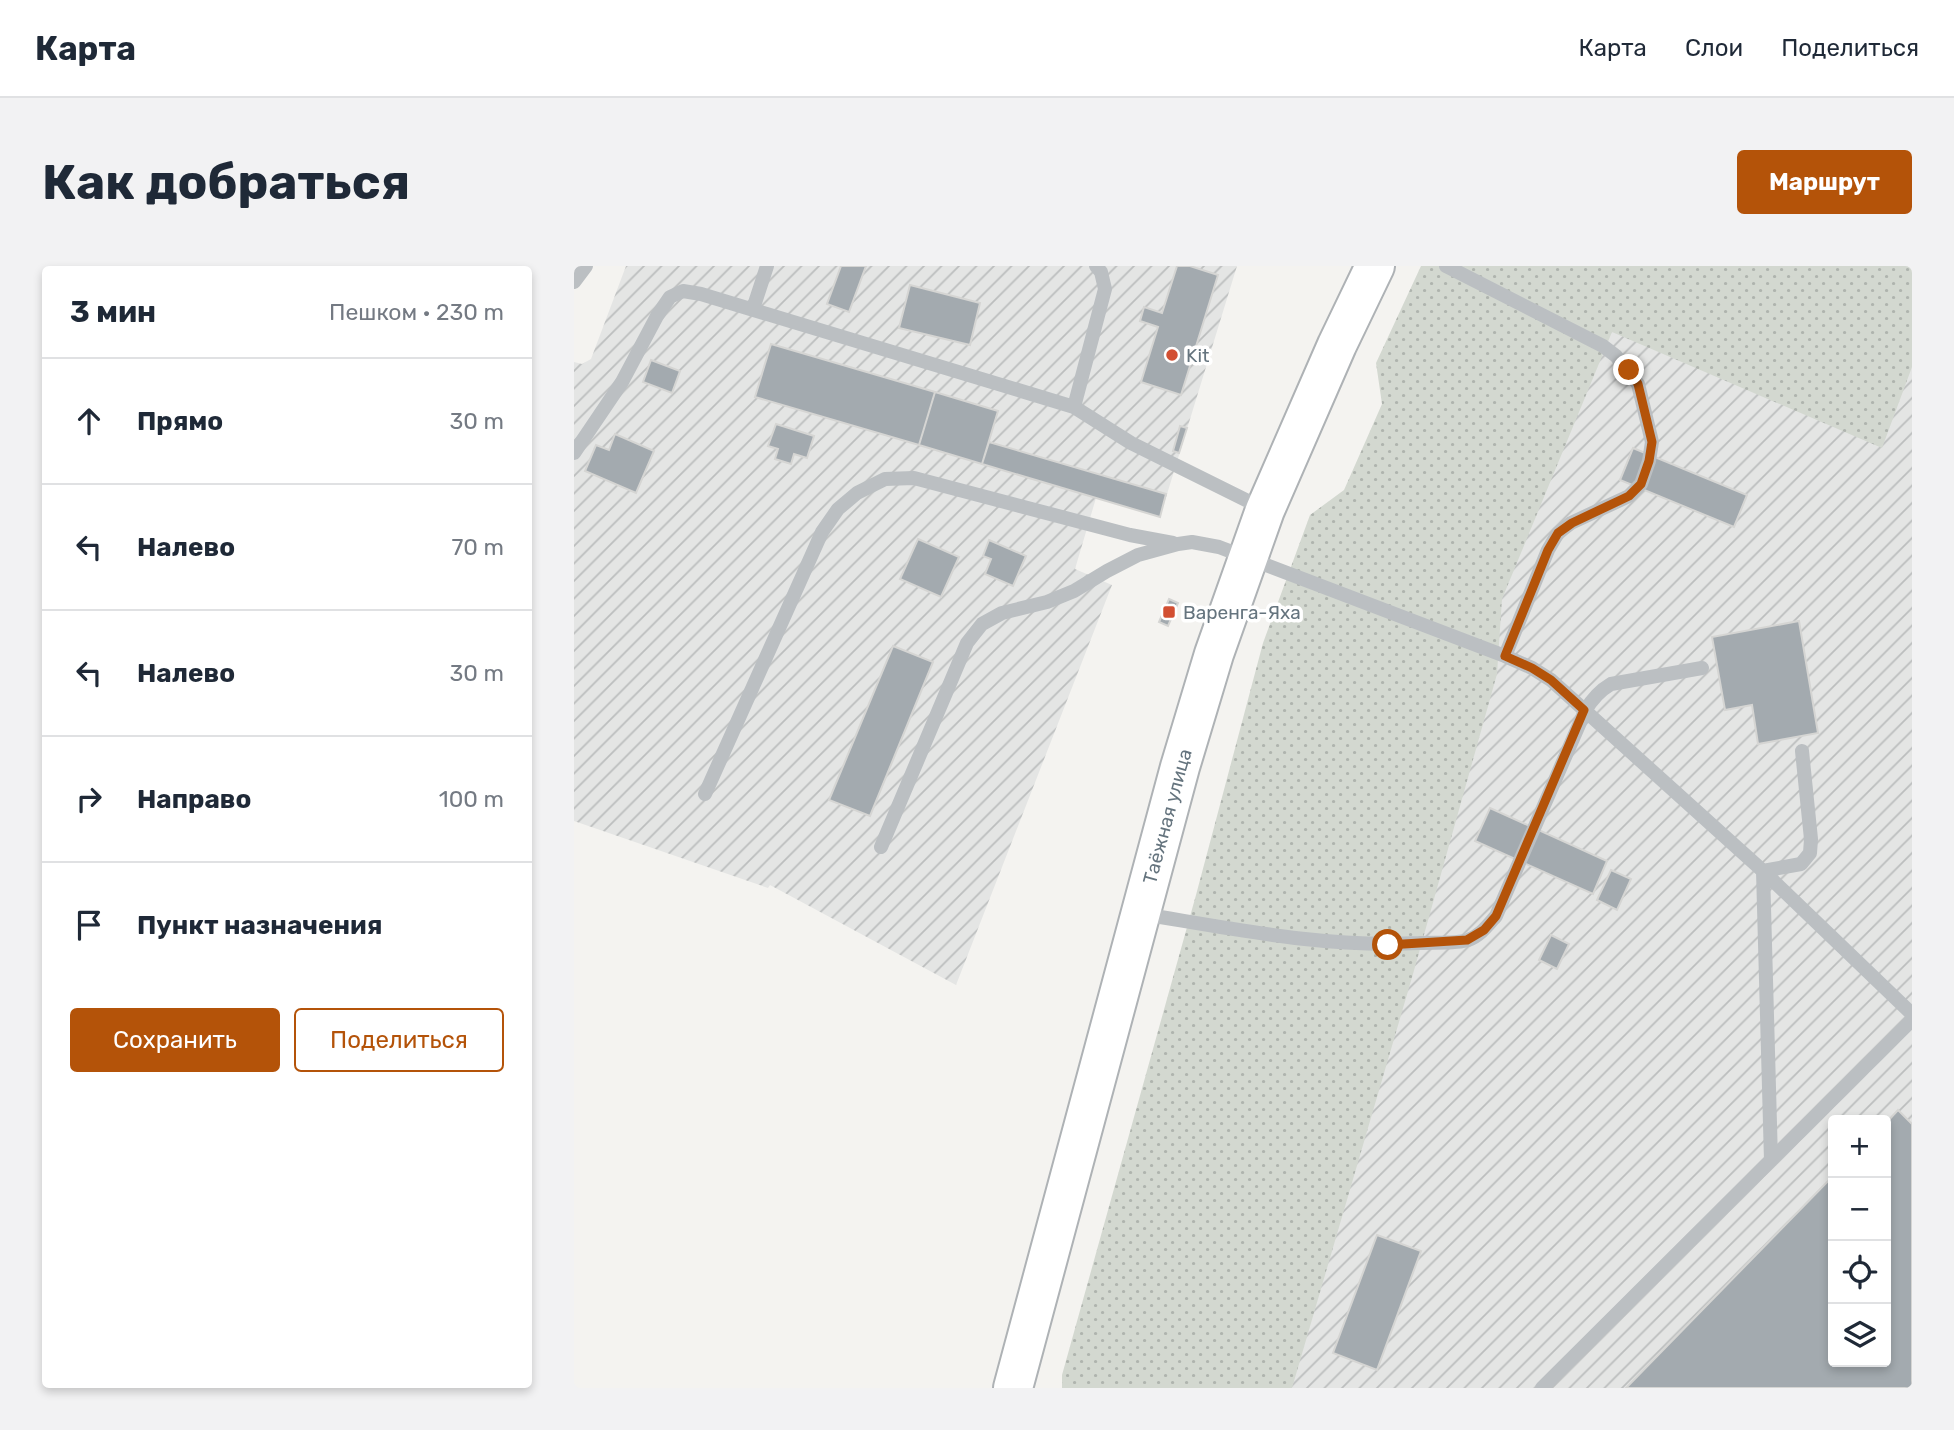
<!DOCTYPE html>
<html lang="ru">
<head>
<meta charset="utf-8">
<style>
  body { margin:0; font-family:Rubik,sans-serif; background:#f2f2f3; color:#1f2937 }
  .controls { position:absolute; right:21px; bottom:21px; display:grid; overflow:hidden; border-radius:7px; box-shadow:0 4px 10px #0003 }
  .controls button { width:63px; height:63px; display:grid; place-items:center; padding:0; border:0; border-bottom:2px solid #e0e1e3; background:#fff; color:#1f2937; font:35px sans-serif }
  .stop { position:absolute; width:21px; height:21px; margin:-16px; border:5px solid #b45309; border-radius:50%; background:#fff }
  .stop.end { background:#b45309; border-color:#fff; box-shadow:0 2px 7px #0008 }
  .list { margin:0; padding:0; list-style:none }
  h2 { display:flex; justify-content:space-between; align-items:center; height:91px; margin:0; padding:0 28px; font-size:30px }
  h2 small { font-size:23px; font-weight:400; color:#747a83 }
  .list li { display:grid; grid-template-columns:46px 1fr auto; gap:21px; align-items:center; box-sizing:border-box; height:126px; padding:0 28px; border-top:2px solid #e0e1e3 }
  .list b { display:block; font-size:26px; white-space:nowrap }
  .list em { font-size:23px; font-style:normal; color:#747a83 }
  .actions { display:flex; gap:14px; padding:21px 28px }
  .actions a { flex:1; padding:16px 0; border:2px solid #b45309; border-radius:7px; text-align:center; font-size:24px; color:#b45309 }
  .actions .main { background:#b45309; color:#fff }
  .icon { flex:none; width:38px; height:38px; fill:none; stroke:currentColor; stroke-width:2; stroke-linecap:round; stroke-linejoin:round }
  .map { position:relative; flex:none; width:1338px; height:1122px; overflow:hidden; border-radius:7px }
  header { display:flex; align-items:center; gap:42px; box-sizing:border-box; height:98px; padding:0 35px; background:#fff; border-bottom:2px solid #e0e1e3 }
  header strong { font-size:33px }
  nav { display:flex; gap:38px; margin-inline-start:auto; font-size:24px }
  .intro { display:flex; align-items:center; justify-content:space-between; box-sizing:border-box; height:168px; padding:0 42px }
  h1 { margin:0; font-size:49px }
  .button { padding:18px 32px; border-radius:7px; background:#b45309; color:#fff; font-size:24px; font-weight:700 }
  main { display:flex; gap:42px; padding:0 42px }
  aside { flex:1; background:#fff; border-radius:7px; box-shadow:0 4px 10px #0003 }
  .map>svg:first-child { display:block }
  .industrial { fill:url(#industrial-furrows); fill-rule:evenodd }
  .grass { fill:url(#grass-dots) }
  .building { fill:#a3aaaf; stroke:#d5d5d3; stroke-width:2 }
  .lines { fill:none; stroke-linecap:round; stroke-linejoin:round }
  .highway-casing { stroke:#aeb2b5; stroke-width:42 }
  .lane { stroke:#bbbfc2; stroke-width:14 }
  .highway { stroke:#fff; stroke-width:38 }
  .route { stroke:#b45309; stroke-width:9 }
  .poi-dot { fill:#d24f32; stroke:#fff; stroke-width:2.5 }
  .labels { text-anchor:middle; stroke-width:7; stroke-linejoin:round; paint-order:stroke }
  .poi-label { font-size:19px; fill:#65747e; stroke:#fff; text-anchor:start }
  .street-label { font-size:19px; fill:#65747e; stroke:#fff }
</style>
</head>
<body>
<header>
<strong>Карта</strong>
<nav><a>Карта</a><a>Слои</a><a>Поделиться</a></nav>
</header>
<div class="intro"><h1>Как добраться</h1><a class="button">Маршрут</a></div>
<main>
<aside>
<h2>3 мин<small>Пешком · 230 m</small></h2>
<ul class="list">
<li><svg class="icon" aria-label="ahead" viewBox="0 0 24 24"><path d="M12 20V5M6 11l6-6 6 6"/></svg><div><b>Прямо</b></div><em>30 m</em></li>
<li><svg class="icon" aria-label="left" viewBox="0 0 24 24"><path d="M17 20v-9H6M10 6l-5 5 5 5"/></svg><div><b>Налево</b></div><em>70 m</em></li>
<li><svg class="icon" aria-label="left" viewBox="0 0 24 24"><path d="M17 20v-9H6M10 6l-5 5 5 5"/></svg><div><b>Налево</b></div><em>30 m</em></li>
<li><svg class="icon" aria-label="right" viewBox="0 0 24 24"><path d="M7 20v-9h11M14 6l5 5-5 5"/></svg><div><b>Направо</b></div><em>100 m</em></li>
<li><svg class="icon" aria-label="arrive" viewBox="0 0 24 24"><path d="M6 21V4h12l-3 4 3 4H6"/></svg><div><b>Пункт назначения</b></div></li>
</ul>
<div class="actions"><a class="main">Сохранить</a><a>Поделиться</a></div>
</aside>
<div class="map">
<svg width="1338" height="1122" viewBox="0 0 1338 1122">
  <defs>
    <pattern id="industrial-furrows" width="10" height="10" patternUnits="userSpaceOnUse" patternTransform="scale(1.75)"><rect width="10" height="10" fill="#e4e5e4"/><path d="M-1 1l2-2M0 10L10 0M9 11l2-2" fill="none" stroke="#bcbebe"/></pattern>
    <pattern id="grass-dots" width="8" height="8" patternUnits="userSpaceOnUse" patternTransform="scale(1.75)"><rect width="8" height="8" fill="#d3d8d0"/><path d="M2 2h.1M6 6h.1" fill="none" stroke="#afb4ae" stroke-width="1.8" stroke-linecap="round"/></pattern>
  </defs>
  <rect width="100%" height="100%" fill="#f4f3f0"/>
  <!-- industrial -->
  <path class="industrial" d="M52,0H663L586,251L522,232L501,303L538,319L382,719L196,619L194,622L0,555V96L8,98L17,93Z
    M911,0H1338V1122H514ZM1259,854H1312V1096H1259Z"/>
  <!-- grass -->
  <path class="grass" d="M847,0H1338V101L1308,182L1038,66L928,333L923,408L839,708L718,1122H488V1109L622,629L689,377L736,249L770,224L808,138L802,97Z"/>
  <!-- building -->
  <path class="building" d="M267,0H292L275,46L253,38Z
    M603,0H616L644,9L607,129L567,116L584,61L566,55L570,41L588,47Z
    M336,19L406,37L396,79L325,62Z
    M197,78L361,126L345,179L181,131Z
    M77,94L106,105L98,127L69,116Z
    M361,126L424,145L408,198L345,179Z
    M202,158L240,170L233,192L220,188L217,198L201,193L204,183L194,180Z
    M606,160L613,162L605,187L599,185Z
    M41,168L80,185L62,227L11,205L22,179L35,184Z
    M415,176L592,228L586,251L408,198Z
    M1059,182L1173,229L1160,261L1046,214Z
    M344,273L385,291L367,331L326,313Z
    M415,274L452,290L439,320L411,308L417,293L409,290Z
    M595,333L604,337L594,360L585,356Z
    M1225,355L1244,467L1184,478L1178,439L1151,444L1138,371Z
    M319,380L359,396L296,550L255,534Z
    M916,542L1033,595L1019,628L901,575Z
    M1037,604L1057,613L1043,644L1023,634Z
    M977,669L995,678L983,703L965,694Z
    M1324,844L1338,858V1122H1052L1259,910V1096H1312V857Z
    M803,969L847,985L803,1104L759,1087Z"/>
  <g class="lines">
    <!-- highway casing -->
    <g class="highway-casing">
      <g id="highway">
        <path id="s1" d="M439,1122L606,501L640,388L691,244L763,79L801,0"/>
      </g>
    </g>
    <!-- lane -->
    <path class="lane" d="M522,0L527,6L531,23L500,141L557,177L690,243
      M0,16L12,0
      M179,43L193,0
      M0,187L48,116L83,50L96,31L109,25L127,28L500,141
      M931,390L958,402L977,414L1189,605L1338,748
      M131,528L248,266L264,243L283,227L311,213L340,212L556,269L599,277
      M307,581L393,377L408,358L428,347L473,336L500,325L533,305L564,289L604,278L618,276L645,281L931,390L974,284L984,267L997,257L1055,230L1067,218L1075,195L1078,176L1064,118L1042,90L1029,80L872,0
      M568,648C660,663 751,682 845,677C858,676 883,678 894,674C906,670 914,659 922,650L1011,445C1018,433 1025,425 1037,418L1128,402
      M1197,894L1189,605L1227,598L1236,587L1237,573L1228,485
      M968,1122L1338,754"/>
    <!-- highway -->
    <use href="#highway" class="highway"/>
  </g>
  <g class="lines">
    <!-- route -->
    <path class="route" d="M814,679L893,674L910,664L922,650L1010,444L977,414L958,402L931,390L974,284L984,267L998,257L1055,230L1067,218L1075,195L1078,176L1064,118L1055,104"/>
  </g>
  <!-- markers -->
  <g class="poi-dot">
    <circle cx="598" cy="89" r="7"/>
    <rect x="588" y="339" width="14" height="14" rx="3.5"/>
  </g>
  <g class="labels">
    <!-- poi labels -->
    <g class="poi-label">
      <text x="612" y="96">Kit</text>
      <text x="609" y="353">Варенга-Яха</text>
    </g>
    <!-- street labels -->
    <g class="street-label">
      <text dy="7" stroke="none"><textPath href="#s1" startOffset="592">Таёжная улица</textPath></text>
    </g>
  </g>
</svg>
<div class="controls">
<button>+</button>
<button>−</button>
<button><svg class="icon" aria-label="locate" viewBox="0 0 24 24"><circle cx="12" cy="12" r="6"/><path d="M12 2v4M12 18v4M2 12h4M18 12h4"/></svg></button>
<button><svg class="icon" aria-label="layers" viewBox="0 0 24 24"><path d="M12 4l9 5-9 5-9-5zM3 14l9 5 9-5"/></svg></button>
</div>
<div class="stop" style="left:814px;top:679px"></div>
<div class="stop end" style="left:1055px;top:104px"></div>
</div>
</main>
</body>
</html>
